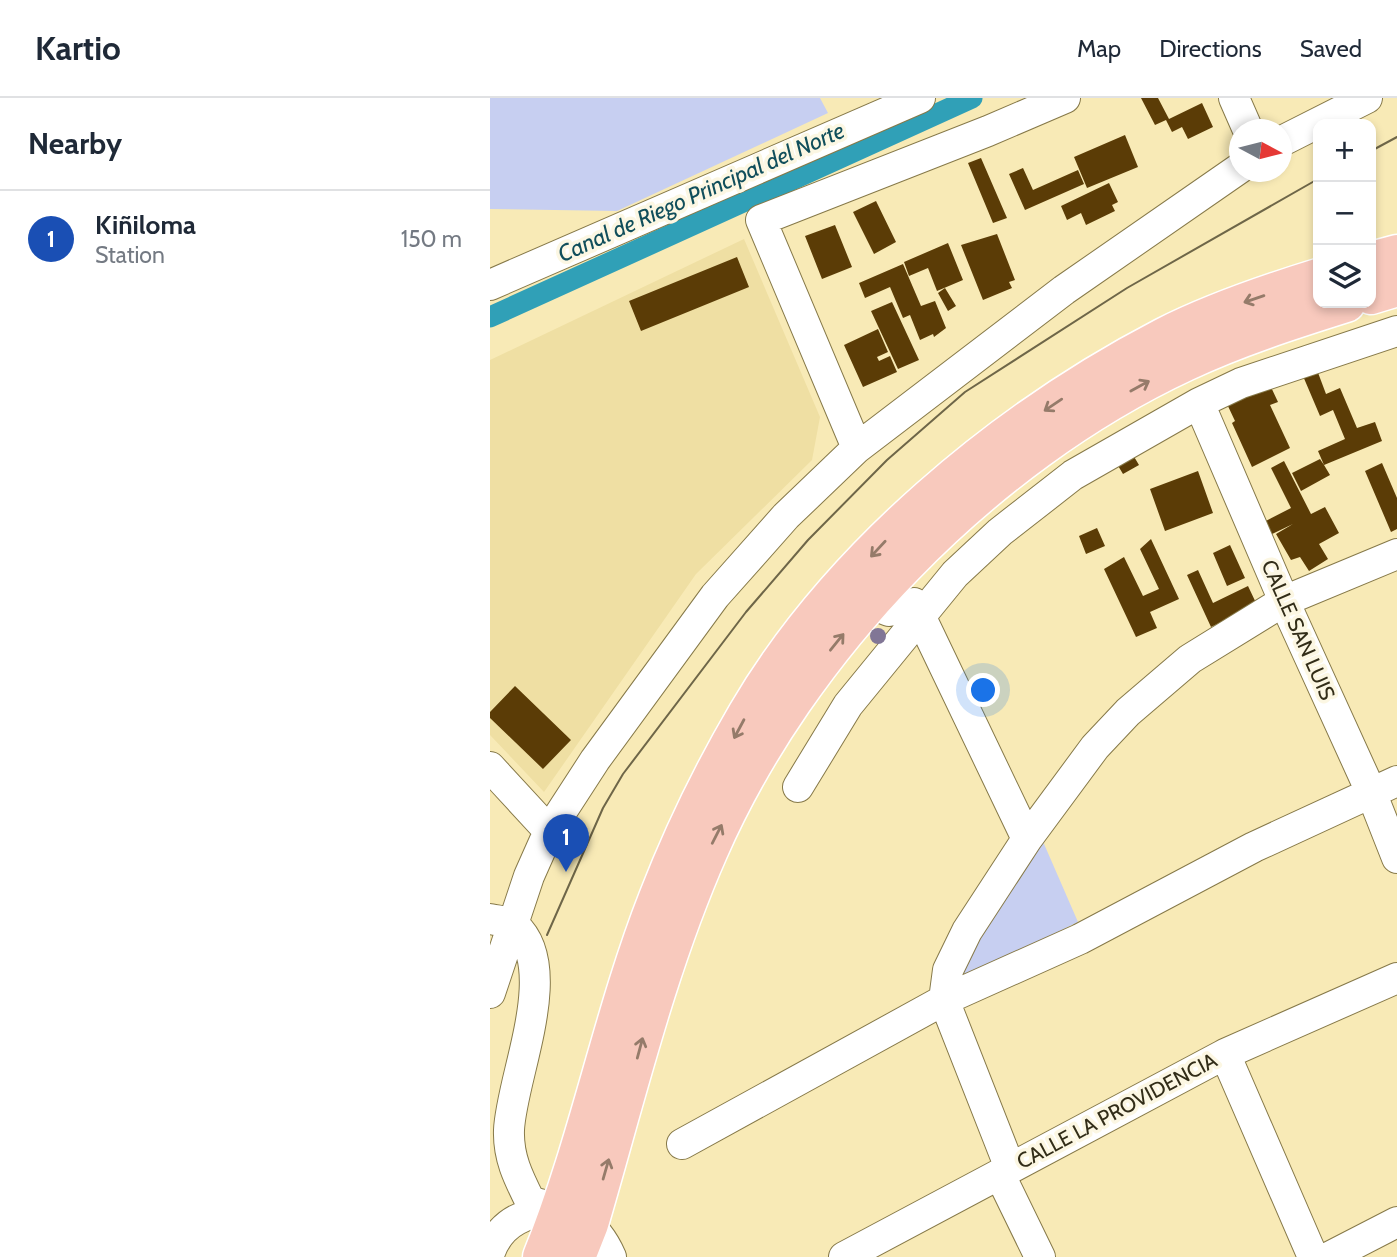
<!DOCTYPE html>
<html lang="en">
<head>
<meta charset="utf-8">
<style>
  body { margin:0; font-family:Cabin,sans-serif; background:#f6f6f7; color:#1f2937 }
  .controls { position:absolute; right:21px; top:21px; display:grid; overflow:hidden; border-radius:14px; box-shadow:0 4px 10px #0003 }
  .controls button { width:63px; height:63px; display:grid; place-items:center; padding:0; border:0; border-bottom:2px solid #e0e1e3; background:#fff; color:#1f2937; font:35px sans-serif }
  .compass { position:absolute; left:739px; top:21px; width:63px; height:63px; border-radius:50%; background:#fff; box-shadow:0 4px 10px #0003; rotate:97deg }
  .you { position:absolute; left:494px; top:593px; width:24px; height:24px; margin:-18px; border:5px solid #fff; border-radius:50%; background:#1a73e8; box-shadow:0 0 0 10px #1a73e833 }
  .badge { display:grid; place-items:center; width:46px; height:46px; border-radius:50%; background:#111827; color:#fff; font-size:23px; font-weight:700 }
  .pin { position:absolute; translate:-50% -58px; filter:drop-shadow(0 2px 4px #0008) }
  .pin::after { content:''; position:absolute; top:37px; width:24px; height:21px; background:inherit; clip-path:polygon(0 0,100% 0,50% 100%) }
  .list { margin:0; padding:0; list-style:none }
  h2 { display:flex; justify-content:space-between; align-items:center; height:91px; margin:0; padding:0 28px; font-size:30px }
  h2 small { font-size:23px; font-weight:400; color:#747a83 }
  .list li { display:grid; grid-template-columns:46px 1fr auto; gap:21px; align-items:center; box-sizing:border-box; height:98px; padding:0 28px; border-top:2px solid #e0e1e3 }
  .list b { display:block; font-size:26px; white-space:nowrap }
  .list p { margin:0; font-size:23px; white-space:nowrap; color:#747a83 }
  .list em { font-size:23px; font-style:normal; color:#747a83 }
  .icon { flex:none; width:38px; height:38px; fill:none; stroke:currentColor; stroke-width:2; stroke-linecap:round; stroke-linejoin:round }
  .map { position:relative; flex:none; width:907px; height:1159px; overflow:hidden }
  header { display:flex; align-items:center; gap:42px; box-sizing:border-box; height:98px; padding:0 35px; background:#fff; border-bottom:2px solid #e0e1e3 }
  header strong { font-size:33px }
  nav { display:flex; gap:38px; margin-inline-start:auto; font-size:24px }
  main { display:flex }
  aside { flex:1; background:#fff }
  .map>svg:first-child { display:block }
  .built { fill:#efdfa3 }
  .green { fill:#c7cff1 }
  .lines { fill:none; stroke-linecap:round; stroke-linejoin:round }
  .canal { stroke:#30a0b7; stroke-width:21 }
  .building { fill:#5b3c06 }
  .minor-casing { stroke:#867949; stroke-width:32 }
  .highway-casing { stroke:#fff; stroke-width:41 }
  .minor { stroke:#fff; stroke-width:30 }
  .highway { stroke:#f8c9bd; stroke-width:38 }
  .tram { stroke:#6e6648; stroke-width:2 }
  .tree { fill:#817696 }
  .oneway { stroke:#957b6a }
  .labels { text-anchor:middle; stroke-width:7; stroke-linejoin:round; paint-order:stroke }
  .street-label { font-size:21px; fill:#322d18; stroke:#fcf7e3 }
  .water-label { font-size:23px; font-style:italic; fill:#104e5b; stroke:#fcf7e3 }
</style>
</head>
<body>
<header>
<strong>Kartio</strong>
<nav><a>Map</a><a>Directions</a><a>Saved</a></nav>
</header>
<main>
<aside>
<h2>Nearby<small></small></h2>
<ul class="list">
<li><span class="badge" style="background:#1a4fb4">1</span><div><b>Kiñiloma</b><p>Station</p></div><em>150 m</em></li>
</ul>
</aside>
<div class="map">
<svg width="907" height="1159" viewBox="0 0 907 1159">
  <rect width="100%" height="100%" fill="#f8eab6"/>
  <!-- built -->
  <path class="built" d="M254,141L330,319L322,362L206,476L54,694L0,637V262Z"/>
  <!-- green -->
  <path class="green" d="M0,0H330L338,15L127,113L0,111Z
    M551,739L588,824L472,882L469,867Z"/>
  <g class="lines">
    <!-- canal -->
    <path class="canal" d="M0,219L482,0"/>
  </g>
  <!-- building -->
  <path class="building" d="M651,0H668L679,21L712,5L723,29L698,41L692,29L682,34L676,22L665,27Z
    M635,37L648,69L597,90L584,59Z
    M491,60L517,120L503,125L478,65Z
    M533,70L543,92L588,72L594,86L535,112L519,76Z
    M619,85L628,104L622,107L625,113L596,127L591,115L577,122L571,108Z
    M386,103L406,144L384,156L363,114Z
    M345,127L362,169L332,181L315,138Z
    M507,136L525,182L519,184L522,190L493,202L471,147Z
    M458,145L473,182L447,193L438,170L419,178L414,164Z
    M247,159L259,189L151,233L139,203Z
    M413,166L431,208L445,203L456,230L444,239L443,236L430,242L420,217L413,220L400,189L375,200L369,185Z
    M455,190L466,208L458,213L448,195Z
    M402,204L429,262L408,271L381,213Z
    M388,231L398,254L387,259L389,263L400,258L407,274L373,289L354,247Z
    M827,272L836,296L850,290L867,330L885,324L892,343L834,367L840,377L811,393L802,375L830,361L834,367L828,353L855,341L843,312L830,318L813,278Z
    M780,287L788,304L780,307L800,350L762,369L742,325L745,323L737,306Z
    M640,352L649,367L633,376L624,361Z
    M794,363L821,416L835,409L849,435L829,446L838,461L819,473L810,459L801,462L786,436L803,426L778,438L772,425L801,410L781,370Z
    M892,365L907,400V431L901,434L875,373Z
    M708,373L723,415L675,433L660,391Z
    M607,430L615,448L596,456L589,438Z
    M661,441L689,501L660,514L667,530L646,539L614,471L634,459L653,498L669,491L650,451Z
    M740,447L755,480L737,488L723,455Z
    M708,472L723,505L758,488L767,507L721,529L697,477Z
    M25,588L81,642L53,671L0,620V614Z"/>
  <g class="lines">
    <!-- minor casing -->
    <g class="minor-casing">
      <path id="minor" d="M744,0L758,32
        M792,43L877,0
        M0,187L430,0
        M709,305L794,503L881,694L907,760
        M367,350L271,122L498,33L575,0
        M378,505L399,513L424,505L537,741
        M0,669L59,733
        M308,689L358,607L465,476L510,434L583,377L709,305L751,285L907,233
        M0,821C8,823 20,823 25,828C72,870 21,980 19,1032C18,1059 28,1079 40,1103C79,1115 103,1118 121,1159
        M0,895L39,778L59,733L105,662L225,498L296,418L367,350L574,192L750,70
        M735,956L823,1159
        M192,1046L454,902L590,841L764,749L907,683
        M520,1070L454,902L458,872L477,833L537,741L605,649L638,614L700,561L794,503L907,456
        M510,1077L550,1159
        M0,1154C11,1123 38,1113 68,1112
        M354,1159L735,956L907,880
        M839,1159L907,1124"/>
    </g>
    <!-- highway casing -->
    <g class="highway-casing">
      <path id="highway" d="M881,163L907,156
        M881,197L907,189
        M52,1159C99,1043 122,917 168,800C192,738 223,674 257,616C349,459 514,322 674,239C723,214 776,196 828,180
        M86,1159L99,1126C136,1000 166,872 219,752C308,549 493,358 695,264C746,240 802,222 856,205"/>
    </g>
    <!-- minor -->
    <use href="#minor" class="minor"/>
    <!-- highway -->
    <use href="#highway" class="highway"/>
    <!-- tram -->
    <path class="tram" d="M881,53L907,39
      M57,837L113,710L133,676L256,514L318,442L397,362L475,294L637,190L828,81"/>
  </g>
  <!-- trees -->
  <circle class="tree" cx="388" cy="538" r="8"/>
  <!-- one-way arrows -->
  <defs><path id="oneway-shaft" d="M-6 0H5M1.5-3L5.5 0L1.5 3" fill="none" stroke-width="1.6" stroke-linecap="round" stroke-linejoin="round" transform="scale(1.75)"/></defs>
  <g class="oneway">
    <use href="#oneway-shaft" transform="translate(764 201) rotate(161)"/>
    <use href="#oneway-shaft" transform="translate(650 288) rotate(-29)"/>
    <use href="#oneway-shaft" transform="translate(563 307) rotate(146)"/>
    <use href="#oneway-shaft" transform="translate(388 451) rotate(133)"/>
    <use href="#oneway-shaft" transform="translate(347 544) rotate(-51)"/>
    <use href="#oneway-shaft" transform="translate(249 631) rotate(118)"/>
    <use href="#oneway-shaft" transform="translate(227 736) rotate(-63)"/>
    <use href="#oneway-shaft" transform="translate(150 950) rotate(-75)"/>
    <use href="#oneway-shaft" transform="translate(116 1071) rotate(-74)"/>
  </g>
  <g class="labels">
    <!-- street labels -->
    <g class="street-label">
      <text transform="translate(808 532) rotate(66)" y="7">CALLE SAN LUIS</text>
      <text transform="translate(627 1013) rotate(-28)" y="7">CALLE LA PROVIDENCIA</text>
    </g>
    <!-- water labels -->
    <g class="water-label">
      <text transform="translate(211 94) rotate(-24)" y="8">Canal de Riego Principal del Norte</text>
    </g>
  </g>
</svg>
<div class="controls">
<button>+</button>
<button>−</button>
<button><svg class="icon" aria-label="layers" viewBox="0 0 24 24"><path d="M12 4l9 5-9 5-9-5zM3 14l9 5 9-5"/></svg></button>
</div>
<svg class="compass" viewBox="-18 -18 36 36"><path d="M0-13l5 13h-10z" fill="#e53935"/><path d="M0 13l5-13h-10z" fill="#747a83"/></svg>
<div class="you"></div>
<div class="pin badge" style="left:76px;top:774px;background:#1a4fb4">1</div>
</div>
</main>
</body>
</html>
